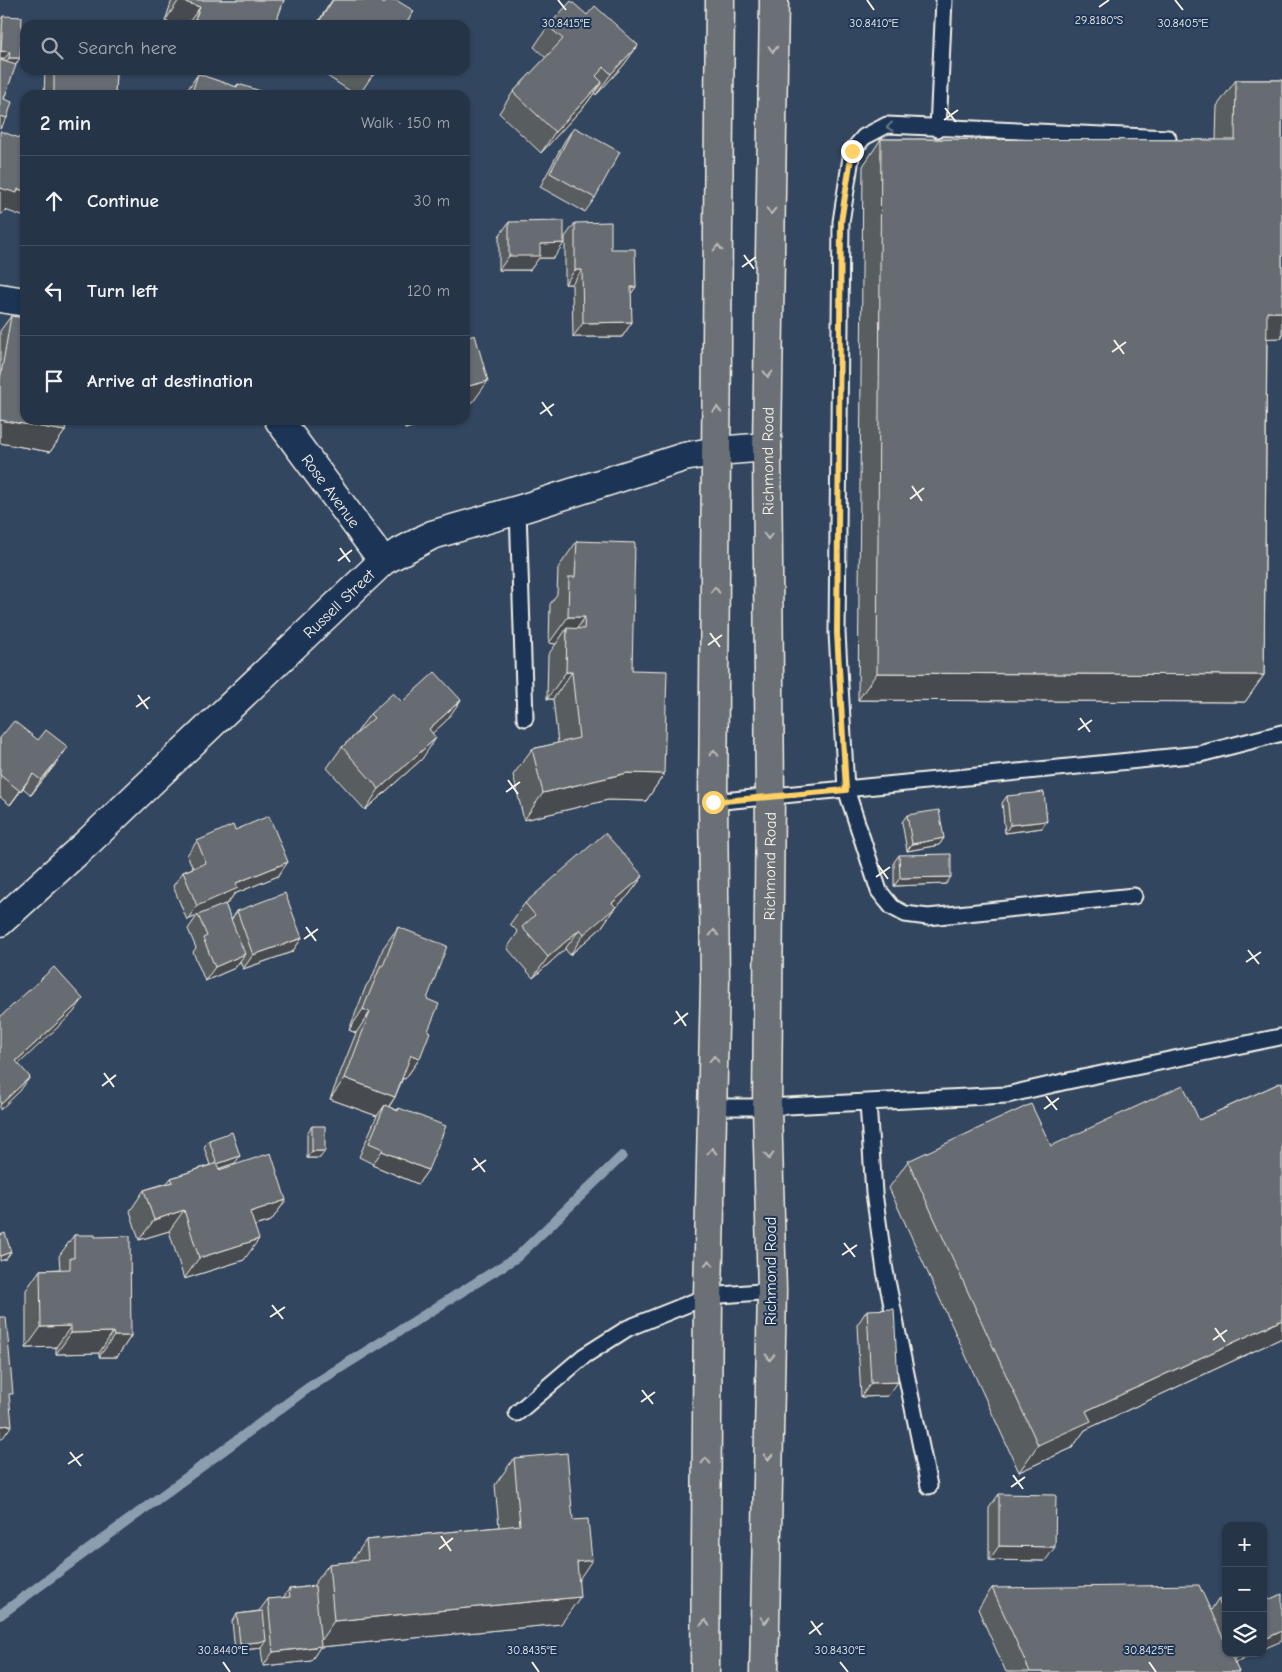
<!DOCTYPE html>
<html lang="en">
<head>
<meta charset="utf-8">
<style>
  body { margin:0; font-family:"Comic Neue",sans-serif; background:#323f52; color:#f1f3f6 }
  .controls { position:absolute; right:15px; bottom:15px; display:grid; overflow:hidden; border-radius:10px; box-shadow:0 1px 4px #0004 }
  .controls button { width:45px; height:45px; display:grid; place-items:center; padding:0; border:0; border-bottom:1px solid #424f60; background:#263447; color:#f1f3f6; font:25px sans-serif }
  .stop { position:absolute; width:15px; height:15px; margin:-11px; border:4px solid #ffd166; border-radius:50%; background:#fff }
  .stop.end { background:#ffd166; border-color:#fff; box-shadow:0 1px 5px #0008 }
  .list { margin:0; padding:0; list-style:none }
  h2 { display:flex; justify-content:space-between; align-items:center; height:65px; margin:0; padding:0 20px; font-size:21px }
  h2 small { font-size:16px; font-weight:400; color:#a4aab4 }
  .list li { display:grid; grid-template-columns:32px 1fr auto; gap:15px; align-items:center; box-sizing:border-box; height:90px; padding:0 20px; border-top:1px solid #424f60 }
  .list b { display:block; font-size:19px; white-space:nowrap }
  .list em { font-size:16px; font-style:normal; color:#a4aab4 }
  .icon { flex:none; width:28px; height:28px; fill:none; stroke:currentColor; stroke-width:2; stroke-linecap:round; stroke-linejoin:round }
  .map { position:relative; flex:none; width:1282px; height:1672px; overflow:hidden }
  .search { position:absolute; background:#263447; box-shadow:0 1px 4px #0004; left:20px; top:20px; width:450px; height:55px; display:flex; align-items:center; gap:12px; box-sizing:border-box; padding:0 18px; border-radius:15px; color:#a4aab4; font-size:19px }
  .panel { position:absolute; background:#263447; box-shadow:0 1px 4px #0004; left:20px; top:90px; width:450px; height:335px; border-radius:15px }
  .map>svg:first-child { display:block }
  .lines { fill:none; stroke-linecap:round; stroke-linejoin:round }
  .stream { stroke:#8b9eb0; stroke-width:10 }
  .lane-casing { stroke:#f4f1e8; stroke-width:19 }
  .street-casing { stroke:#f4f1e8; stroke-width:31 }
  .highway-casing { stroke:#f4f1e8; stroke-width:31 }
  .lane { stroke:#1d3557; stroke-width:15 }
  .street { stroke:#1d3557; stroke-width:28 }
  .highway { stroke:#6b6f75; stroke-width:28 }
  .wall { fill:#585d61; stroke:#f4f1e8 }
  .shaded-wall { fill:#474c4f; stroke:#f4f1e8 }
  .building { fill:#666c71; stroke:#f4f1e8 }
  .oneway { stroke:#bdbdba }
  .oneway2 { stroke:#68778a }
  .route { stroke:#ffd166; stroke-width:6 }
  .ticks { fill:none; stroke:#f4f1e8; stroke-width:2 }
  .labels { text-anchor:middle; stroke-width:4; stroke-linejoin:round; paint-order:stroke }
  .street-label { font-size:16px; fill:#f4f1e8; stroke:#1d3557 }
  .ticks-label { font-size:12px; text-anchor:middle; fill:#f4f1e8; stroke:#1d3557; stroke-width:4; stroke-linejoin:round; paint-order:stroke }
</style>
</head>
<body>
<div class="map">
<svg width="1282" height="1672" viewBox="0 0 1282 1672">
  <rect width="100%" height="100%" fill="#33465f"/>
  <filter id="ink" filterUnits="userSpaceOnUse"><feTurbulence type="fractalNoise" baseFrequency=".02" numOctaves="2"/><feDisplacementMap in="SourceGraphic" scale="10" xChannelSelector="R" yChannelSelector="G"/><feConvolveMatrix kernelMatrix="1 2 1 2 8 2 1 2 1" color-interpolation-filters="sRGB"/></filter>
  <g filter="url(#ink)">
    <g class="lines">
      <!-- stream -->
      <path class="stream" d="M0,1615L308,1388L517,1257L622,1156"/>
      <!-- lane casing -->
      <g class="lane-casing">
        <path id="lane" d="M938,129L944,0
          M518,510L525,718
          M713,802L1200,754L1282,733
          M1134,896L928,917L905,914L892,907L879,891L846,789L837,633L841,222L852,151L864,137L887,125L1168,138
          M868,1103L874,1193L885,1271L929,1486
          M713,1107H767L1007,1095L1063,1082L1280,1037
          M517,1413L584,1356L628,1328L708,1296L772,1291"/>
      </g>
      <!-- street casing -->
      <g class="street-casing">
        <g id="street">
          <path d="M0,298L25,302"/>
          <path id="s1" d="M279,420L383,561"/>
          <path id="s2" d="M0,922L87,843L383,561L432,535L518,510L684,457L717,451L767,447"/>
        </g>
      </g>
      <!-- highway casing -->
      <g class="highway-casing">
        <g id="highway">
          <path d="M705,1672L708,1296L715,981L713,802L720,0"/>
          <path id="s3" d="M764,1672L772,1291L767,1107L770,797L767,447L774,0"/>
        </g>
      </g>
      <!-- lane -->
      <use href="#lane" class="lane"/>
      <!-- street -->
      <use href="#street" class="street"/>
      <!-- highway -->
      <use href="#highway" class="highway"/>
    </g>
    <!-- wall -->
    <path class="wall" d="M172,0H284L275,25H176L165,21Z
      M332,0H379L405,25H316Z
      M587,15L638,45L623,66L596,95L594,93L587,103L541,153L499,113L513,92L546,58L534,47L548,26Z
      M3,16L20,58L15,65L4,99V59H0V20Z
      M45,70H116L115,95H44Z
      M318,70H376L359,95H356Z
      M198,74L235,87L238,84L267,95H184Z
      M1236,80H1282V338H1267L1264,675L1245,702L858,700L863,166L881,139L1216,140L1217,106Z
      M574,127L595,198L585,212L540,187L564,142Z
      M509,222L554,258H539L530,270H499V236Z
      M575,223L611,249L632,322L622,337H573L572,284H565V237Z
      M11,316L65,431L50,452L0,443V331Z
      M402,420H435L434,421L405,429Z
      M577,541L632,670L664,774L646,801L608,800L524,820L513,775L532,749L558,743L553,699H547L548,655L556,644L549,643L550,604L557,594L558,568Z
      M402,702L446,721L432,733L422,759L365,810L327,768L342,747L355,735L370,714Z
      M0,738L58,761L31,795L23,788L10,805L0,797Z
      M1007,796L1042,828L1005,833L1002,803Z
      M907,815L944,838L939,845L907,851L902,822Z
      M235,830L278,876L234,894L228,903L225,904L231,920L237,911L302,938L292,952L243,969L240,961L235,968L205,981L193,952L196,948L188,929L197,916L187,920L173,886L183,872L193,868L187,855L197,841Z
      M899,855L946,884L894,886V862Z
      M643,876L628,896L614,909L601,928L570,955L565,949L533,978L507,948L518,932L510,924L525,903Z
      M398,927L427,999L428,1031L420,1058L405,1079L403,1078L395,1097L389,1107L397,1110L399,1108L428,1170L418,1184L372,1165L373,1164L359,1157L375,1120L377,1116L330,1099L356,1033L349,1030L366,986L373,976L383,948Z
      M1282,1082V1338L1085,1430L1072,1448L1019,1472L889,1188L908,1161L1051,1146L1199,1120Z
      M312,1126L320,1158H307V1133Z
      M209,1140L235,1163L218,1169L286,1200L271,1221L254,1226L244,1260L184,1279L169,1231L139,1240L130,1211L144,1190L167,1183L171,1178L210,1165L204,1147Z
      M74,1235L95,1237L131,1336L117,1357H99V1353L56,1354V1347L26,1348V1290L40,1270L60,1269L59,1256Z
      M867,1310L888,1396L861,1397L857,1325Z
      M514,1458L579,1580L561,1624L320,1647L311,1661L263,1666L261,1648L235,1651L232,1621L237,1614L259,1611L268,1599L283,1598L289,1589L313,1586L329,1564L351,1562L366,1540L499,1527L495,1485Z
      M999,1494L1045,1561L989,1560V1508Z
      M992,1588L1211,1610L1218,1599L1226,1596V1653H1255L1234,1663L1239,1672H1006L978,1609Z"/>
    <!-- shaded-wall -->
    <path class="shaded-wall" d="M179,0L200,7L187,25H176L165,21Z
      M195,19L213,25H191Z
      M638,45L623,66L596,95L611,74Z
      M1,51L10,52L4,59H0V53Z
      M9,58H20L15,66L4,65Z
      M602,82L587,103L541,153L555,132Z
      M0,116L7,118L0,129Z
      M0,188L18,189L25,191V217L5,210L2,214H0Z
      M564,243L554,258H539L530,270H499L509,256L540,244Z
      M575,270H582L572,284H565Z
      M631,287H636L626,301Z
      M1267,312H1282V338L1248,339Z
      M632,322L622,337H573L583,323Z
      M488,381L473,402L465,404V387Z
      M0,420L65,431L50,452L0,443Z
      M412,420H435L434,421L405,429Z
      M568,617H585L567,643V628L556,644L549,643Z
      M566,672H572L553,699H547Z
      M877,673L1264,675L1245,702L858,700Z
      M461,700L446,721L414,750L429,729Z
      M436,738L422,759L365,810L379,789Z
      M68,747L58,761L31,795L41,780Z
      M627,773L664,774L646,801L608,800L524,820L543,793Z
      M33,774L23,788L10,805L20,791Z
      M1047,821L1042,828L1005,833L1010,825Z
      M944,838L939,845L907,851L912,844Z
      M288,862L278,876L234,894L228,903L187,920L197,906L236,883Z
      M643,876L628,896L614,909L601,928L570,955L584,934L612,903Z
      M951,877L946,884L894,886L900,878Z
      M580,929L565,949L533,978L548,957Z
      M302,938L292,952L243,969L253,955Z
      M245,954L235,968L205,981L215,967Z
      M83,999L73,1013L6,1076L16,1061Z
      M363,1009L370,1012L356,1033L349,1030Z
      M411,1055L420,1058L405,1079L397,1076Z
      M30,1077L20,1091L0,1110V1105L1,1104Z
      M345,1078L395,1097L381,1118L385,1105L377,1116L330,1099Z
      M312,1151H325L320,1158H307Z
      M382,1151L428,1170L418,1184L372,1165Z
      M240,1156L235,1163L212,1171L217,1164Z
      M286,1200L271,1221L235,1232L250,1212Z
      M184,1210L169,1231L139,1240L154,1220Z
      M259,1239L244,1260L184,1279L199,1258Z
      M11,1252L6,1259L0,1261V1256Z
      M1282,1320V1338L1085,1430L1072,1448L1019,1472L1038,1445L1086,1411Z
      M71,1326L56,1347L26,1348L41,1327Z
      M113,1332L99,1353L56,1354L71,1333Z
      M114,1336H131L117,1357H99Z
      M898,1382L888,1396L861,1397L871,1383Z
      M12,1425L2,1439H0V1426Z
      M999,1546L1055,1547L1045,1561L989,1560Z
      M592,1560L574,1587L577,1562Z
      M580,1597L561,1624L320,1647L311,1661L263,1666L273,1652L316,1647L334,1621Z
      M1282,1631V1641L1263,1649V1640Z
      M266,1641L261,1648L235,1651L240,1644Z
      M1239,1653H1255L1231,1664Z"/>
    <!-- building -->
    <path class="building" d="M179,0H284L275,25H213L195,19L200,7Z
      M333,0H379L384,4L386,0H396L414,11L405,25H317Z
      M571,1L587,15L595,6L638,45L611,74L604,67L596,76L602,82L555,132L513,92L563,39L548,26Z
      M3,16L22,17L20,58H9L10,52L1,51Z
      M0,60L16,65L4,99L12,102L7,118L0,116Z
      M54,70H116L115,95H54Z
      M364,70H376L373,76Z
      M198,74L237,87L238,84L267,93V95H191Z
      M1236,80H1282V312H1267L1264,675L877,673L881,139L1235,140Z
      M574,127L620,152L595,198L550,173Z
      M0,131L25,140V191L18,189L17,193L0,188Z
      M564,221V243L540,244V256H509V222Z
      M611,222V249H635L636,287H631L632,322L583,323L582,270H575V223Z
      M11,316L25,318V420H67L65,431L0,420V380Z
      M475,335L488,381L465,387V338Z
      M577,541L635,543L632,670L667,671L664,774L627,773L543,793L532,749L579,738L572,672H566L567,628L584,629L585,617H568L569,577H575Z
      M435,672L461,700L429,729L436,738L379,789L342,747L374,718L370,714L393,693L402,702Z
      M14,721L38,740L46,730L68,747L41,780L33,774L20,791L0,775V738Z
      M1044,792L1047,821L1010,825L1007,796Z
      M939,810L944,838L912,844L907,815Z
      M269,816L288,862L236,883L238,888L197,906L183,872L206,863L197,841L233,825L235,830Z
      M605,833L643,876L612,903L616,907L584,934L580,929L548,957L522,927L535,915L525,903Z
      M951,854V877L900,878L899,855Z
      M285,893L302,938L253,955L237,911Z
      M225,904L245,954L215,967L203,938L207,936L198,915Z
      M398,927L447,946L427,999L439,1004L428,1031L430,1032L420,1058L411,1055L395,1097L345,1078L370,1012L363,1009L381,965L383,966Z
      M54,967L83,999L16,1061L30,1077L1,1104L0,1103V1017Z
      M1282,1082V1320L1086,1411L1091,1421L1038,1445L908,1161L1031,1104L1051,1146L1183,1085L1199,1120Z
      M385,1105L398,1111L399,1108L446,1126L428,1170L382,1151L383,1149L369,1143Z
      M312,1126H325V1151H312Z
      M232,1132L240,1156L217,1164L209,1140Z
      M271,1153L286,1200L250,1212L259,1239L199,1258L184,1210L154,1220L144,1190L173,1182L171,1178L217,1163L219,1170Z
      M5,1233L11,1252L0,1256V1235Z
      M74,1235H95V1237L130,1236L131,1336H114L113,1332L71,1333V1326L41,1327L40,1270L70,1269V1258H74Z
      M894,1309L898,1382L871,1383L867,1310Z
      M0,1317H6L13,1394H9L12,1425L0,1426Z
      M567,1453L573,1520L588,1519L592,1560L577,1562L580,1597L334,1621L329,1564L368,1560L366,1540L520,1525L514,1458Z
      M999,1494L1056,1495L1055,1547L999,1546Z
      M1199,1585L1226,1644V1653H1230L1239,1672H1030L992,1588Z
      M315,1586L321,1646L273,1652L268,1599L290,1597L289,1589Z
      M1282,1594V1631L1263,1640V1602Z
      M1226,1596V1616L1218,1599Z
      M263,1611L266,1641L240,1644L237,1614Z"/>
    <!-- one-way arrows -->
    <defs><path id="oneway-chevron" d="M-2-3.5L2.5 0L-2 3.5" fill="none" stroke-width="1.6" stroke-linecap="round" stroke-linejoin="round" transform="scale(1.25)"/></defs>
    <g class="oneway">
      <use href="#oneway-chevron" transform="translate(773 49) rotate(91)"/>
      <use href="#oneway-chevron" transform="translate(771 211) rotate(91)"/>
      <use href="#oneway-chevron" transform="translate(718 248) rotate(-90)"/>
      <use href="#oneway-chevron" transform="translate(768 374) rotate(91)"/>
      <use href="#oneway-chevron" transform="translate(717 410) rotate(-90)"/>
      <use href="#oneway-chevron" transform="translate(768 536) rotate(90)"/>
      <use href="#oneway-chevron" transform="translate(715 590) rotate(-89)"/>
      <use href="#oneway-chevron" transform="translate(714 753) rotate(-89)"/>
      <use href="#oneway-chevron" transform="translate(714 933) rotate(-91)"/>
      <use href="#oneway-chevron" transform="translate(714 1059) rotate(-89)"/>
      <use href="#oneway-chevron" transform="translate(712 1151) rotate(-88)"/>
      <use href="#oneway-chevron" transform="translate(769 1156) rotate(89)"/>
      <use href="#oneway-chevron" transform="translate(709 1263) rotate(-89)"/>
      <use href="#oneway-chevron" transform="translate(770 1357) rotate(91)"/>
      <use href="#oneway-chevron" transform="translate(768 1457) rotate(91)"/>
      <use href="#oneway-chevron" transform="translate(706 1461) rotate(-89)"/>
      <use href="#oneway-chevron" transform="translate(765 1620) rotate(91)"/>
      <use href="#oneway-chevron" transform="translate(705 1623) rotate(-89)"/>
    </g>
    <use class="oneway2" href="#oneway-chevron" transform="translate(890 127) rotate(173)"/>
  </g>
  <g class="lines" filter="url(#ink)">
    <!-- route -->
    <path class="route" d="M713,802L846,790L837,633L841,222L852,151"/>
  </g>
  <!-- ticks -->
  <path class="ticks" d="M558,0L566,10M867,0L874,10M1175,0L1183,10M1099,7L1109,0M945,108L956,122M944,120L958,110M744,255L754,269M742,267L756,257M1114,340L1124,354M1112,352L1126,342M542,402L552,416M540,414L554,404M912,486L922,501M910,499L924,488M340,548L350,562M338,561L352,550M710,633L720,647M708,645L722,635M138,695L148,709M136,707L150,697M1080,718L1090,732M1078,730L1092,720M508,780L518,794M506,792L520,782M878,865L888,879M876,877L890,867M306,927L316,941M304,939L318,929M1248,950L1259,964M1246,962L1261,952M676,1011L686,1026M674,1024L688,1013M104,1073L114,1087M102,1086L116,1075M1046,1096L1057,1110M1044,1109L1059,1098M474,1158L485,1172M472,1170L486,1160M844,1243L855,1257M842,1255L857,1245M272,1305L283,1319M270,1317L285,1307M1215,1328L1225,1342M1213,1340L1227,1330M642,1390L653,1404M641,1402L655,1392M70,1452L81,1466M68,1464L83,1454M1013,1475L1023,1489M1011,1487L1025,1477M441,1536L451,1551M439,1549L453,1538M811,1621L821,1635M809,1634L823,1623M223,1662L230,1672M532,1662L539,1672M840,1662L848,1672M1149,1662L1156,1672"/>
  <g class="labels">
    <!-- street labels -->
    <g class="street-label">
      <text dy="6" stroke="none"><textPath href="#s3" startOffset="1211">Richmond Road</textPath></text>
      <text dy="6" stroke="none"><textPath href="#s1" startOffset="88">Rose Avenue</textPath></text>
      <text dy="6" stroke="none"><textPath href="#s2" startOffset="465">Russell Street</textPath></text>
      <text dy="6" stroke="none"><textPath href="#s3" startOffset="806">Richmond Road</textPath></text>
      <text transform="translate(770 1271) rotate(-90)" y="6">Richmond Road</text>
    </g>
  </g>
  <g class="ticks-label">
    <text x="1099" y="24">29.8180°S</text>
    <text x="566" y="27">30.8415°E</text>
    <text x="874" y="27">30.8410°E</text>
    <text x="1183" y="27">30.8405°E</text>
    <text x="223" y="1654">30.8440°E</text>
    <text x="532" y="1654">30.8435°E</text>
    <text x="840" y="1654">30.8430°E</text>
    <text x="1149" y="1654">30.8425°E</text>
  </g>
</svg>
<div class="controls">
<button>+</button>
<button>−</button>
<button><svg class="icon" aria-label="layers" viewBox="0 0 24 24"><path d="M12 4l9 5-9 5-9-5zM3 14l9 5 9-5"/></svg></button>
</div>
<div class="stop" style="left:713px;top:802px"></div>
<div class="stop end" style="left:852px;top:151px"></div>
<div class="search"><svg class="icon" aria-label="search" viewBox="0 0 24 24"><circle cx="10" cy="10" r="6"/><path d="M15 15l6 6"/></svg>Search here</div>
<section class="panel">
<h2>2 min<small>Walk · 150 m</small></h2>
<ul class="list">
<li><svg class="icon" aria-label="ahead" viewBox="0 0 24 24"><path d="M12 20V5M6 11l6-6 6 6"/></svg><div><b>Continue</b></div><em>30 m</em></li>
<li><svg class="icon" aria-label="left" viewBox="0 0 24 24"><path d="M17 20v-9H6M10 6l-5 5 5 5"/></svg><div><b>Turn left</b></div><em>120 m</em></li>
<li><svg class="icon" aria-label="arrive" viewBox="0 0 24 24"><path d="M6 21V4h12l-3 4 3 4H6"/></svg><div><b>Arrive at destination</b></div></li>
</ul>
</section>
</div>
</body>
</html>
